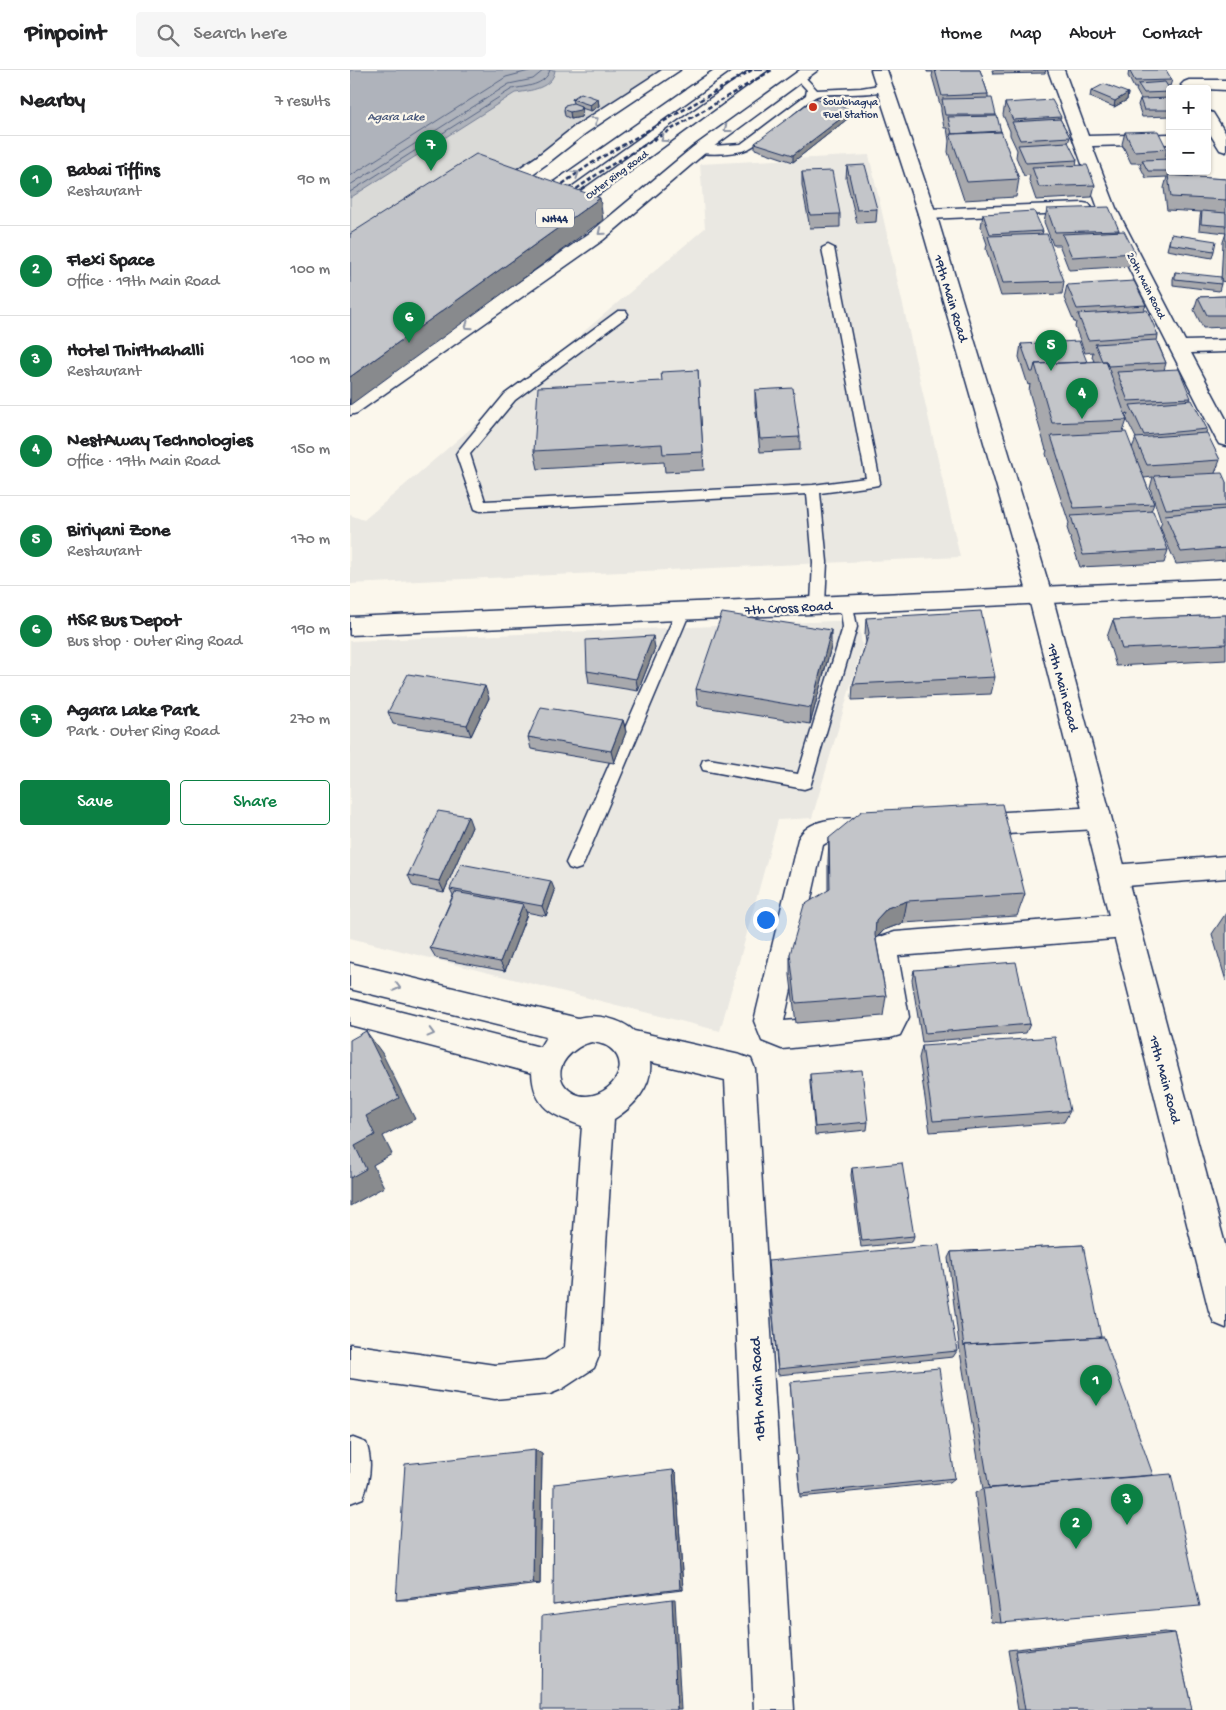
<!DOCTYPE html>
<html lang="en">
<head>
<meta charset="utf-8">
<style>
  body { margin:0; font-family:"Gochi Hand",sans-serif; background:#f6f6f6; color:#202124 }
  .controls { position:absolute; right:15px; top:15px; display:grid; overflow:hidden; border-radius:5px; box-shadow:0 1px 4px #0004 }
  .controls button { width:45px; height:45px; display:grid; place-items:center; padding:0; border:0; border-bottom:1px solid #e0e0e0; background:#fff; color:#202124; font:25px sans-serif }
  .you { position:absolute; left:415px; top:849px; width:18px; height:18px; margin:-12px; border:4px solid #fff; border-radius:50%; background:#1a73e8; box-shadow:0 0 0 8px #1a73e833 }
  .badge { display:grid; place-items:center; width:32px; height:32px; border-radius:50%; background:#0b8043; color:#fff; font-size:16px; font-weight:700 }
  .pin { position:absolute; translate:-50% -41px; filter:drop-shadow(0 1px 2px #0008) }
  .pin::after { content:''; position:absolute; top:26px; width:18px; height:15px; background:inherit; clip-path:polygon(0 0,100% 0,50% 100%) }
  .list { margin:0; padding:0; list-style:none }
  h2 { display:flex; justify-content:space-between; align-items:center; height:65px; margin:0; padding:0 20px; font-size:21px }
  h2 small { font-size:16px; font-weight:400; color:#757577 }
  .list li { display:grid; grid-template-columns:32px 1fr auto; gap:15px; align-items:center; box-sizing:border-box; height:90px; padding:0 20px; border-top:1px solid #e0e0e0 }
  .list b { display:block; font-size:19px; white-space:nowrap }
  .list p { margin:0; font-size:16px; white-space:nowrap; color:#757577 }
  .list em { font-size:16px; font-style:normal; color:#757577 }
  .actions { display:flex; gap:10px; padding:15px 20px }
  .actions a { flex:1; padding:11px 0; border:1px solid #0b8043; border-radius:5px; text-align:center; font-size:18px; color:#0b8043 }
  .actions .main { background:#0b8043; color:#fff }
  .icon { flex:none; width:28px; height:28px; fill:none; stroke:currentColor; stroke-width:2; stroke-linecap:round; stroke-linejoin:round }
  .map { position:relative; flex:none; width:876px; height:1640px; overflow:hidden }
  header { display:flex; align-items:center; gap:30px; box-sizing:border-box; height:70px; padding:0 25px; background:#fff; border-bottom:1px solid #e0e0e0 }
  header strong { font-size:24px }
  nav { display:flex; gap:28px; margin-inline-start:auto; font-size:18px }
  .search { width:350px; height:45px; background:#f6f6f6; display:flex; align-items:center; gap:12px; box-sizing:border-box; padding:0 18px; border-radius:5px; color:#757577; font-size:19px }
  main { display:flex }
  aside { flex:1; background:#fff }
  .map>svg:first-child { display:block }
  .built { fill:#eae8e2 }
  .green { fill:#dadad7; stroke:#7a849a }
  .water { fill:#afb3bb; stroke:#747e96 }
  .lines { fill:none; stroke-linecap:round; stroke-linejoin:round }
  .shore { stroke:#566483; stroke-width:1 }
  .service-casing { stroke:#1b2f5e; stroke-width:3 }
  .minor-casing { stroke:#1b2f5e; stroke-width:3 }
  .tertiary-casing { stroke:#1b2f5e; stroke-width:3 }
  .secondary-casing { stroke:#1b2f5e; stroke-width:3 }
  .trunk-casing { stroke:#1b2f5e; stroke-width:3 }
  .service { fill:#fbf7ec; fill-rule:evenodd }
  .minor { fill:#fbf7ec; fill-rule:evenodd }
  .tertiary { fill:#fbf7ec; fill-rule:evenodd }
  .secondary { fill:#fbf7ec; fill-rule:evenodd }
  .trunk { fill:#fbf7ec; fill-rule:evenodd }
  .rail { stroke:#1b2f5e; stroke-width:2.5; stroke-dasharray:4.5 2.5; stroke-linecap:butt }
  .wall { fill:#a8a9ad; stroke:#1b2f5e; fill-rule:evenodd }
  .shaded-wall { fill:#888a8d; stroke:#1b2f5e }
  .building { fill:#c3c5c9; stroke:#1b2f5e }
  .oneway { stroke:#8b93a5 }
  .poi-dot { fill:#c8321e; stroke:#fbf7ec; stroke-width:2 }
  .labels { text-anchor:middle; stroke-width:4.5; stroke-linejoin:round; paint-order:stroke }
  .far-poi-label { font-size:11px; fill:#1b2f5e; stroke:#fbf7ec; text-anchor:start }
  .far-street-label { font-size:11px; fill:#1b2f5e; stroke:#fbf7ec }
  .far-water-label { font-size:12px; font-style:italic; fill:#47577a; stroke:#fbf7ec }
  .shield { fill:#fbf7ec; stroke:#5e6b89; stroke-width:1 }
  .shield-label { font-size:12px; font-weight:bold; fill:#1b2f5e }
  .street-label { font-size:14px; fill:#1b2f5e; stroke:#fbf7ec }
  .near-street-label { font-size:16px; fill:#1b2f5e; stroke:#fbf7ec }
</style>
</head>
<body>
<header>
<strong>Pinpoint</strong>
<div class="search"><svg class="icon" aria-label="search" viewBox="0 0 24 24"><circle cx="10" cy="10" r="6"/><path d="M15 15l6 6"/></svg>Search here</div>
<nav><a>Home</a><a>Map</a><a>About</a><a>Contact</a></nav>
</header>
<main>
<aside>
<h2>Nearby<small>7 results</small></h2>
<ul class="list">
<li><span class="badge">1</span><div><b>Babai Tiffins</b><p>Restaurant</p></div><em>90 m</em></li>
<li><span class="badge">2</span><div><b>Flexi Space</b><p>Office · 19th Main Road</p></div><em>100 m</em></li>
<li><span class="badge">3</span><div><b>Hotel Thirthahalli</b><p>Restaurant</p></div><em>100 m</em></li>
<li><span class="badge">4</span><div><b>NestAway Technologies</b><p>Office · 19th Main Road</p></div><em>150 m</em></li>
<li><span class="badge">5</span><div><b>Biriyani Zone</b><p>Restaurant</p></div><em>170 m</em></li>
<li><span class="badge">6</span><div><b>HSR Bus Depot</b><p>Bus stop · Outer Ring Road</p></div><em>190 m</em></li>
<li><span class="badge">7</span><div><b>Agara Lake Park</b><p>Park · Outer Ring Road</p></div><em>270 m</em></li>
</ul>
<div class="actions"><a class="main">Save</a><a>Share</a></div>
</aside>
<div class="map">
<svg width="876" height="1640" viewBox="0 0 876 1640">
  <rect width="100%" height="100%" fill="#fbf7ec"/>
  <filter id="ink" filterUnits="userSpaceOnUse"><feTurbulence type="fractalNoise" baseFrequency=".02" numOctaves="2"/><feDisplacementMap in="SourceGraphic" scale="10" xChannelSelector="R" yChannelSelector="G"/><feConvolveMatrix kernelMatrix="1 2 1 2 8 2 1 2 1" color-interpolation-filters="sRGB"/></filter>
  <g filter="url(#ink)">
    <!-- built -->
    <path class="built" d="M519,85L610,487L0,514V445L14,450L355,158L350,94Z
      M509,550L512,577L462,748L428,750L370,961L0,868V571Z"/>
    <!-- green -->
    <path class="green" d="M0,0H317L0,207Z"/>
    <!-- water -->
    <path class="water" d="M0,0H205C203,18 180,21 165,23L0,128Z"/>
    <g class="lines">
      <!-- shore -->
      <path class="shore" d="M0,106L156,7L183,0
        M0,115L159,14L183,9L194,0
        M0,122L162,19C176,16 195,16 200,0"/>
      <!-- service casing -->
      <g class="service-casing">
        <path id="service" d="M450,4L453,5L467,20L511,18L535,14L540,17C526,29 477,20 465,27C442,42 423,65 398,79C388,84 357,85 345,82L344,80L349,77L391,74L456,25L457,20L445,7Z
          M478,175L484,178L530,412L528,415L523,416L470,423L477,492L475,534L473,538L468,539L463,538L461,534L463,492L457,424L130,441L125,439L106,384L108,381L155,324L268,241H276L278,244L276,247L165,330L120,384L135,431L463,415L516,408L472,178Z
          M497,529L502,530L507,557L460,717L454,719L353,700L351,695L353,690L359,689L448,704L493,557L490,534L492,530Z
          M333,537L338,538L340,542L234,793L231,798L225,800L219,798L216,793L326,542L328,538Z"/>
      </g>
      <!-- minor casing -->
      <g class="minor-casing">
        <path id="minor" d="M698,0H714L738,66L820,64V74L742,76L766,138L835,271L876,270V282L841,283L876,349V376L869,374L866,369L748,138Z
          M839,10H876V20L834,18L831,15L834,12Z
          M857,41L863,43L876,64V82L870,80L857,59Z
          M733,133L739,134L742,138L739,142L577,149L571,148L568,144L571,140L577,139Z
          M748,737L757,740L761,748L757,756L748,759L620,766L611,763L607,755L611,747L620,744Z
          M524,748L533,751L537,759L533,767C515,773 489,764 473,775L434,951L529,943L520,885L527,868L545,862L776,844L786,847L790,856L786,865L776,868L548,886L559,947L550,965L540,968L432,979L412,971L404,951L448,769C460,744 500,749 524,748Z
          M876,786V808L763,817L753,814L749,806L753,798L763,795Z
          M0,893L228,948C246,943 271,949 284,961L390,985L401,989L405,999L444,1640H404L375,1010L300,992C303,1017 282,1038 264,1049L249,1286L244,1298L212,1319L200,1324L145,1329L0,1308V1274L145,1295L195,1290L215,1277L232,1056C203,1045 184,1039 182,1003L0,955V929L190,977L196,967L0,919ZM242,972C248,973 255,974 260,978C291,1002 240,1046 215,1016C200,997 225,975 242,972Z
          M3,1368L16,1373C23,1391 20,1410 13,1428L0,1433V1369Z"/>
      </g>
      <!-- tertiary casing -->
      <g class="tertiary-casing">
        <path id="tertiary" d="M312,0H330L236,63L198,93L150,127H138L136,123L138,119L186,87L224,57Z
          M450,0H468L355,83L253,170L7,343L0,345V330L241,162L343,77Z
          M876,509V525L0,565V547Z"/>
      </g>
      <!-- secondary casing -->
      <g class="secondary-casing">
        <path id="secondary" d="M521,0H537L586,144L702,525L876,1178V1258L864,1253L859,1241L678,525L568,144Z"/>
      </g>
      <!-- trunk casing -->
      <g class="trunk-casing">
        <path id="trunk" d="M364,0H382L187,140L181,141L175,140L172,136L175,132Z
          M400,0H418L215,149L209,150L203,149L200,145L203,141Z"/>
      </g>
      <!-- service -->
      <use href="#service" class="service"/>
      <!-- minor -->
      <use href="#minor" class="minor"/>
      <!-- tertiary -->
      <use href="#tertiary" class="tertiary"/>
      <!-- secondary -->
      <use href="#secondary" class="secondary"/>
      <!-- trunk -->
      <use href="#trunk" class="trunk"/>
      <!-- rail -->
      <path class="rail" d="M201,122L242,93L402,0
        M215,127L256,98L422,0"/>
    </g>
    <!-- wall -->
    <path class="wall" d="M577,0H630L638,24V28L646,45L651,62L669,109L666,127L614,130L598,82L599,71L597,58H594L591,41V38L582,6L583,2H577Z
      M642,0H696L695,3L643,4Z
      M779,0L822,10L820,16H817L820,22L819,28H820V46L792,47L788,35L790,29H791L786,20L787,18H784L778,6Z
      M741,21L778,23L777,30L764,37L740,27Z
      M222,29H248L249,36L241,41L231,38V47L221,49L215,46L214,40L223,33Z
      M655,33L711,47L710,49L720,67L718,73L727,90L726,96L745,115L742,127L686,130L679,110L680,105L674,106L666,87L667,80L660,65V61L653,45Z
      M501,46L443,92L405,79V73Z
      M775,62L817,79L815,89H820V101H840L838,107L876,109V212L871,211L873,172L876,163L849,160L850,147L851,142L817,140L814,118L817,107L796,108L790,96L791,93H781L772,74Z
      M497,96L527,139L526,152L507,153L496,108Z
      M452,102L490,144V157L460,158L452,115Z
      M697,139L769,160V161L785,183L781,196L719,200L710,177V175H703L694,152Z
      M633,144L693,161L692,164L714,211L712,224L651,226L636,179L637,174L631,157Z
      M821,164L864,181L862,188L817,180Z
      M825,202L871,214L869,221L823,215V209Z
      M717,215L796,235L794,240L808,265L807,271L816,293L814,300L841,328L840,330L857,359L856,363L870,390L865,403L876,412V490L826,494L810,457L812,452H811L800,418L803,407L794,408L804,434L801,441L818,480L814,493L730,497L717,458L719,453L696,384L697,380H696L679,321L680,314L678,315L669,287L671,274L737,292L744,291L742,287L743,282L735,283L725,257L726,252H724L714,228ZM778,343L776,348L786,368L782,378L773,362L777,350L775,344Z
      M876,226V257L853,258L844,240L848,227Z
      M348,300L354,400L315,402L314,392L188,399L184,381Z
      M405,320L450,367V380L410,382L405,333Z
      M876,545V590L766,596L757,567L763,550Z
      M516,548L645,607L641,624L502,630L503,614L516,572L515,565Z
      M481,577L460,654L348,636L346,619Z
      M305,578L288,621L239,613L237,601Z
      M139,628L121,666L43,654L38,642Z
      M273,650L276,662L264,693L181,679L178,667Z
      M122,757L94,822L63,816L58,805Z
      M479,768L675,824L667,846L553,853L534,860L526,869L536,926L533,946L446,953L440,905V884L478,820V791Z
      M100,819L205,821L196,846L176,842L177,844L155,901L86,888L80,878L103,825Z
      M876,843V911L862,864Z
      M564,900L680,954L676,963L572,972L562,910Z
      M572,976L720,1041L714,1052L580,1062L569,988Z
      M460,1004L518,1052L517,1060L465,1065L460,1013Z
      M502,1098L564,1166L562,1172L511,1177L501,1105Z
      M733,1175L651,1553L641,1552L625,1423L633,1419L610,1282L598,1188L601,1182Z
      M418,1191L607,1281L603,1287L428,1305Z
      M440,1312L605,1408L600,1412L450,1427Z
      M192,1384L190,1514L57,1530H46Z
      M326,1403L333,1520L203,1535Z
      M814,1562L825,1563L842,1640H668L658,1580Z"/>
    <!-- shaded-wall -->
    <path class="shaded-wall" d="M778,23L777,30L764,37L765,31Z
      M248,29L249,36L241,41L240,35Z
      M231,36L232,42L231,47L221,49L220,42Z
      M502,40L501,46L443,92V85Z
      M250,128L253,150L0,335V307Z
      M481,560V577L460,654L461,638Z
      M303,566L305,578L288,621L286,609Z
      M135,616L139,628L121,666L117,655Z
      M273,650L276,662L264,693L261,681Z
      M118,746L122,757L94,822L89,811Z
      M201,811L205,821L196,846L192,836Z
      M557,831L553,853L534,860L523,871L526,850L537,838Z
      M173,834L177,844L155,901L150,892Z
      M16,961L32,983L65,1049L33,1066L42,1084L23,1095L34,1117L0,1136V1108L5,1076L16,1046Z
      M185,1380L192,1384L190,1514L183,1513Z
      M323,1400L326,1403L333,1520L330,1519Z
      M322,1529H325L331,1640H327Z"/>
    <!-- building -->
    <path class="building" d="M585,0H630L638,24L592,26Z
      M779,0H816L822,10L785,11Z
      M815,12L820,20V22L794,23L788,14Z
      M754,14L778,23L765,31L741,21Z
      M231,23L248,29L240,35L222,29Z
      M465,28L502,40L443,85L405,73Z
      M642,28L646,45H595L592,29Z
      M820,28V40H794L790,29Z
      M702,30L711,47L663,50L655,33Z
      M223,33L231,36L230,40L220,42L214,40L215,35Z
      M647,46L651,62L602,64L598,47Z
      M710,49L720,67L670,70L662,52Z
      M651,61L669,109L617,112L600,64Z
      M808,61L817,79L784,81L775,62Z
      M718,72L727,90L676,93L668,75Z
      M126,84L250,128L0,307V164Z
      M820,89V101H798L792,90Z
      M515,95L527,139L507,140L497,96Z
      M737,95L745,115L689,117L682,97Z
      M482,101L490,144L460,145L452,102Z
      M818,105L876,109V130L821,127Z
      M759,137L769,160L705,162L697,139Z
      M684,141L693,161L640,164L633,144Z
      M852,141L876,143V156L851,154Z
      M774,161L785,183L722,187L712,164Z
      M697,164L714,211L653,213L638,166Z
      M821,164L866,171L864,181L819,174Z
      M825,202L871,207V214L825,209Z
      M784,211L796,235L727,239L717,215Z
      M876,226V245H857L848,227Z
      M797,240L808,265L738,270L728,244Z
      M806,270L816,293L758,296L756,291H752L745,274Z
      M729,271L737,292L685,294L683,302H681L671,274Z
      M756,291L777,350L702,353L685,294Z
      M829,299L841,328L778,331L767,302Z
      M348,300L353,382L313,384L312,374L184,381L188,317L312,311L311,302Z
      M443,318L450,367L410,369L405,320Z
      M842,330L857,359L794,365L780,335Z
      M776,362L804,434L724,438L701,366Z
      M857,363L870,390L797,395L785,368Z
      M872,403L876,412V436L816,439L804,406Z
      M876,439V478L831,482L815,445Z
      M803,441L818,480L733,485L721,446Z
      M631,541L645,607L503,614L519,563L516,548Z
      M372,543L481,560L461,638L346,619Z
      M876,545V574L772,579L763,550Z
      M303,566L286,609L237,601L236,570Z
      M58,604L135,616L117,655L38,642Z
      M191,637L273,650L261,681L178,667Z
      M652,734L675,824L557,831L537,838L526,850L525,865L536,926L446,933L440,884L454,835L480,819L479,768L512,741Z
      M88,741L118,746L89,811L58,805Z
      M111,794L201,811L192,836L100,819Z
      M105,822L173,834L150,892L80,878Z
      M666,892L680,954L575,963L564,900Z
      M16,961L49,1028L16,1046L25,1065L5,1076L16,1099L0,1108V970Z
      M705,967L720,1041L583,1051L572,976Z
      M512,1000L518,1052L465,1057L460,1004Z
      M552,1093L564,1166L512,1171L502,1098Z
      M589,1175L607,1281L428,1299L418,1191Z
      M733,1175L751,1267L615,1275L614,1277L601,1182Z
      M754,1267L803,1405L639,1418L615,1275Z
      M589,1298L605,1408L450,1424L440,1312Z
      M185,1380L183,1513L46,1530L55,1394Z
      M323,1400L330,1519L203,1535L204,1414Z
      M821,1404L850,1536L651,1553L633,1419Z
      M322,1529L327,1640H191L192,1546Z
      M825,1563L842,1640H675L665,1581Z"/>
    <!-- one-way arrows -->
    <defs><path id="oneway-chevron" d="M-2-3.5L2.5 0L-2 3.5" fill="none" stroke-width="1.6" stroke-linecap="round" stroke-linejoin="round" transform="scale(1.25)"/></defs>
    <g class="oneway">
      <use href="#oneway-chevron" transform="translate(245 50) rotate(-33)"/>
      <use href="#oneway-chevron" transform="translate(377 59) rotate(143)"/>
      <use href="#oneway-chevron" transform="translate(314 69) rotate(144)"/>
      <use href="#oneway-chevron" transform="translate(226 104) rotate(-35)"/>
      <use href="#oneway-chevron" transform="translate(251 162) rotate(141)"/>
      <use href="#oneway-chevron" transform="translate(118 256) rotate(145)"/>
      <use href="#oneway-chevron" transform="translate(47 917) rotate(14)"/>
      <use href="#oneway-chevron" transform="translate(81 963) rotate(15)"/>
    </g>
  </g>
  <!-- markers -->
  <circle class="poi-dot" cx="463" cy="37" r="5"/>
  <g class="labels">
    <!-- far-poi labels -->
    <g class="far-poi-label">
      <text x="473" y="35">Sowbhagya<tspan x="473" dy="13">Fuel Station</tspan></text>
    </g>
    <!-- far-street labels -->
    <g class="far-street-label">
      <text transform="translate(266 104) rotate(-36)" y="4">Outer Ring Road</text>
      <text transform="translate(797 215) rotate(63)" y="4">20th Main Road</text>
    </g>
    <!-- far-water labels -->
    <g class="far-water-label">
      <text x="46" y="50">Agara Lake</text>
    </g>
    <!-- shield labels -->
    <rect class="shield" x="186" y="138.5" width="38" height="19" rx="4"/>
    <g class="shield-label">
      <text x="205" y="152">NH44</text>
    </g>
    <!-- street labels -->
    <g class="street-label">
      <text transform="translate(602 228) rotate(73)" y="5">19th Main Road</text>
      <text transform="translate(438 537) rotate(-3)" y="5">7th Cross Road</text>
      <text transform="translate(714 617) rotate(75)" y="5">19th Main Road</text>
      <text transform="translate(816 1009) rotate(75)" y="5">19th Main Road</text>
    </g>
    <!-- near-street labels -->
    <g class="near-street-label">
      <text transform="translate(406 1319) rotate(-93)" y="6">18th Main Road</text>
    </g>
  </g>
</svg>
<div class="controls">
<button>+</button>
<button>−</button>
</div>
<div class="you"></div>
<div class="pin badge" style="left:746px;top:1336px">1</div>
<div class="pin badge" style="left:726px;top:1479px">2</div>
<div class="pin badge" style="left:777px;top:1455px">3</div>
<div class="pin badge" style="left:732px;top:349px">4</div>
<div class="pin badge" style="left:701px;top:301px">5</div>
<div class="pin badge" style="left:59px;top:273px">6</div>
<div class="pin badge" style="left:81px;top:101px">7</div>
</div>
</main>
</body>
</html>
